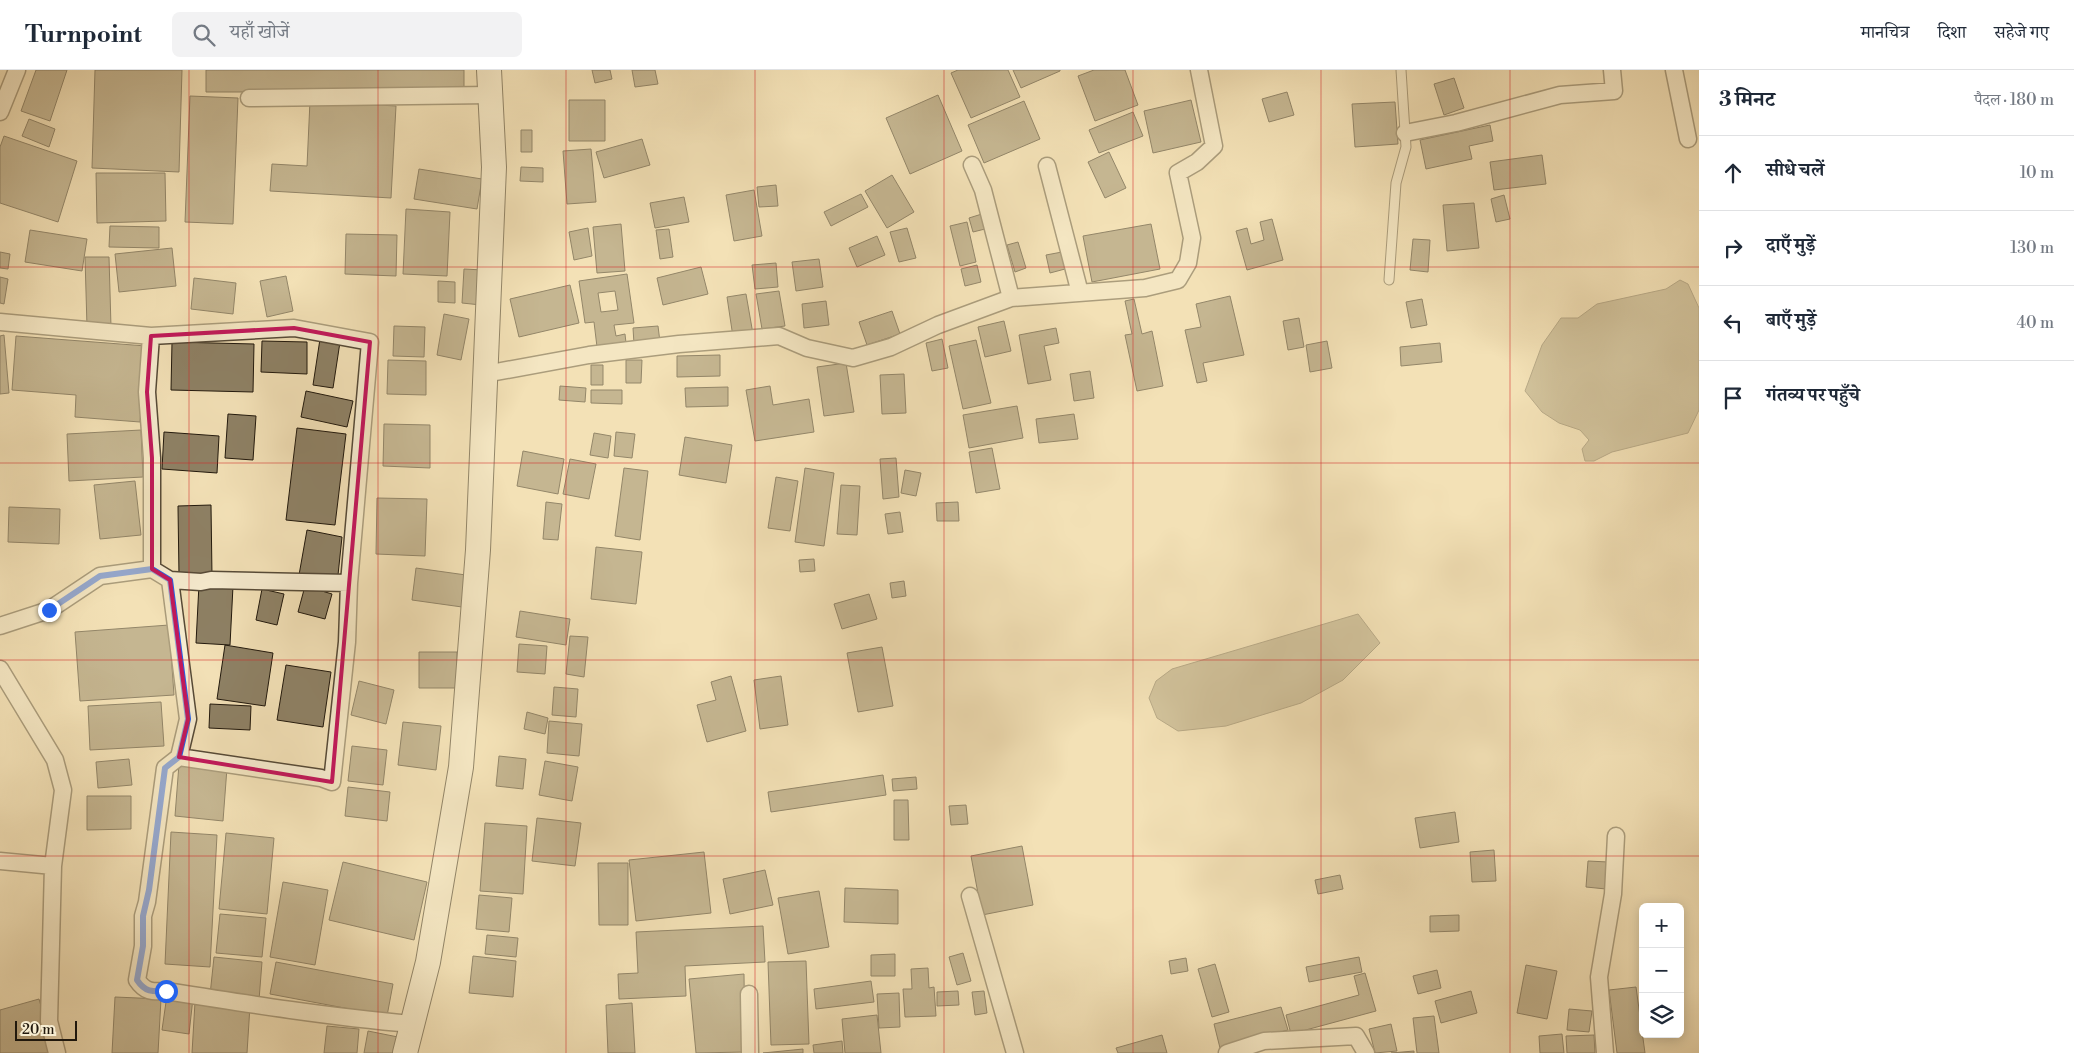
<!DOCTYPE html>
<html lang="hi">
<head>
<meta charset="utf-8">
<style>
  body { margin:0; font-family:"Libre Bodoni","Noto Serif Devanagari",serif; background:#f2f2f3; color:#1f2937 }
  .controls { position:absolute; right:15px; bottom:15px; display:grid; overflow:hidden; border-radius:8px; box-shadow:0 2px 12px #0003 }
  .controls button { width:45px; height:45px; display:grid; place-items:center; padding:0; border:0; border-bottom:1px solid #e0e1e3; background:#fff; color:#1f2937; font:25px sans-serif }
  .scale { position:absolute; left:15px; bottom:12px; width:62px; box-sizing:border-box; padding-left:5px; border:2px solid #21180c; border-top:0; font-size:14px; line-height:18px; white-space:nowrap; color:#21180c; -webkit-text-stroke:4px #f7ecd0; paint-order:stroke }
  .stop { position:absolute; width:15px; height:15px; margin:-11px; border:4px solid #2563eb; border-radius:50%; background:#fff }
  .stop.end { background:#2563eb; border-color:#fff; box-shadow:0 1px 5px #0008 }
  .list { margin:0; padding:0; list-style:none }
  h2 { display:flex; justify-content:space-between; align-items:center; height:65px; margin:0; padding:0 20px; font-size:21px }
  h2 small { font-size:16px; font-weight:400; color:#747a83 }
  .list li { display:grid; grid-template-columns:32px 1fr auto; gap:15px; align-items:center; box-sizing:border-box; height:75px; padding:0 20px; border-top:1px solid #e0e1e3 }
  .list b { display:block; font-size:19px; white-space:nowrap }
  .list em { font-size:16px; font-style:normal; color:#747a83 }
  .icon { flex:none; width:28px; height:28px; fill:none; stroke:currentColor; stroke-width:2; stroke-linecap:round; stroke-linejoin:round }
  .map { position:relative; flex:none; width:1699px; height:983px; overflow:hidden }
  header { display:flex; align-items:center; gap:30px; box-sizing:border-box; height:70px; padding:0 25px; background:#fff; border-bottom:1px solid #e0e1e3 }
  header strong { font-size:24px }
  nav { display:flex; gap:28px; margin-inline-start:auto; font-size:18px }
  .search { width:350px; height:45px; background:#f2f2f3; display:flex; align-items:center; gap:12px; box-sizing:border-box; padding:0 18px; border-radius:8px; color:#747a83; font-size:19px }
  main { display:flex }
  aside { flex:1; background:#fff }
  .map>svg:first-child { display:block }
  .water { fill:#ac9d7d; stroke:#746850 }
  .building { fill:#8e8165; stroke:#21180c; fill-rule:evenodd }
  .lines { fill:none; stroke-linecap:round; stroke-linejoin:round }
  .lane-casing { stroke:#564a37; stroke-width:11 }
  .street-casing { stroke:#564a37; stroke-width:19 }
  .secondary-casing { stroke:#21180c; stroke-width:26 }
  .lane { stroke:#f7ecd0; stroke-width:9 }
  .street { stroke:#f7ecd0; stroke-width:16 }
  .secondary { stroke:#f7ecd0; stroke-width:24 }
  .route { stroke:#2563eb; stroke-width:6 }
  .marked { fill:none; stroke:#c2185b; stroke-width:4; stroke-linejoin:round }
  .grid { fill:none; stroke:#d62828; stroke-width:1; stroke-opacity:0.55 }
</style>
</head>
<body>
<header>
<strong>Turnpoint</strong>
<div class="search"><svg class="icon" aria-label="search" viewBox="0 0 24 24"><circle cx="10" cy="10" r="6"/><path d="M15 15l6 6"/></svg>यहाँ खोजें</div>
<nav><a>मानचित्र</a><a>दिशा</a><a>सहेजे गए</a></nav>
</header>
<main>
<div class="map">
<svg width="1699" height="983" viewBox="0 0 1699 983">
  <rect width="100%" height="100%" fill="#f3e1b7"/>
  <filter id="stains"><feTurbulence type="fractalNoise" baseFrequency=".004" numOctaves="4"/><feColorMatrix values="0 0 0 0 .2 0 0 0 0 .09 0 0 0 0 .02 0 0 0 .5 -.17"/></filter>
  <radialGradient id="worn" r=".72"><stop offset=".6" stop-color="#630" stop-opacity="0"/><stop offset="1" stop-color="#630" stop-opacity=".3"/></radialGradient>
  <!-- water -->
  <path class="water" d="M1680,210L1688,214L1699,238V340L1688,363L1612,382L1594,391H1585L1582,379L1589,370L1580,360L1559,353L1542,342L1525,321L1542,275L1561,248H1578L1597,234L1666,219Z
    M1358,544L1380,573L1343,610L1301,633L1226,656L1178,661L1157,648L1149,628L1156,611L1172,599Z"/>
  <!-- building -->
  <path class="building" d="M36,0H67L50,51L21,41Z
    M95,0H182L179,102L92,98Z
    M206,0H464V22H206Z
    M592,0H610L612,9L595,13Z
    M632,0H655L658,14L635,17Z
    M958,0H1008L1020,27L971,48L951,3Z
    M1013,0H1060V1L1021,18Z
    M1094,0H1125L1138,35L1095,51L1078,6Z
    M1454,8L1464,38L1444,45L1434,14Z
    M1287,22L1294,45L1269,52L1262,29Z
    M938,25L962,81L910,104L886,48Z
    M190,26L238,28L233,154L185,152Z
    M569,30H605V71H569Z
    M1191,30L1201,72L1153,83L1144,41Z
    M310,31L396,36L391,128L270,121L272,94L307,96Z
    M1024,31L1040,69L984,93L968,55Z
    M1395,32L1398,74L1355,77L1352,34Z
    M1133,42L1143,66L1099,83L1089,60Z
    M29,49L55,59L49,77L22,66Z
    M1490,55L1493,71L1469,76L1472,89L1426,99L1420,70Z
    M521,60H532V82H521Z
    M4,66L77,91L58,152L0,133V77Z
    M642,69L650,95L604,108L596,82Z
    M591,79L596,132L567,134L563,81Z
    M1109,82L1126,118L1105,128L1088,92Z
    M1542,85L1546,114L1494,120L1490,92Z
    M521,97L543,98V112L520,111Z
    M419,99L482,109L477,139L414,129Z
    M96,103H165L166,151L97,153Z
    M892,105L914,142L887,158L865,121Z
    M776,115L778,136L759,137L757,117Z
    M754,120L762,166L734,171L726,125Z
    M861,124L868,137L831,156L824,142Z
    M1504,125L1510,149L1496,152L1491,129Z
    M684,127L689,152L655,158L650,133Z
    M1474,133L1479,178L1447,181L1443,135Z
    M406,139L450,142L447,206L403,204Z
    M985,143L989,158L973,162L969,148Z
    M1272,149L1283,190L1247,200L1236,161L1247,158L1251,174L1264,170L1260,152Z
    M967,152L976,192L960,196L950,156Z
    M621,154L625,201L597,203L593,157Z
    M1151,154L1160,199L1092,212L1083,166Z
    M110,156L159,157V178L109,177Z
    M588,158L592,186L574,190L569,162Z
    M907,158L916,188L899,192L890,162Z
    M669,159L673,187L660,189L656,160Z
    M30,160L87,169L82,201L25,192Z
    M346,164L397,165L396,206L345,204Z
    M877,166L885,185L857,197L849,178Z
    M1413,169L1430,170L1428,202L1410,200Z
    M1018,172L1026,198L1015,202L1007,175Z
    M172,178L176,216L119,222L115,184Z
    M0,182L10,184L8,199L0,198Z
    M1062,182L1065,199L1050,203L1046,185Z
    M85,187H109L111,257H87Z
    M819,189L823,217L796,221L792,192Z
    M776,193L778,217L755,219L752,195Z
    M977,195L981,212L965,216L961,199Z
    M701,197L708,224L663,235L657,208Z
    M464,199L483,200L481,235L462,233Z
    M627,204L634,253L614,255L616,266L625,264L626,273L597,277L594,252L585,253L579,211ZM615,221L618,240L601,242L598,223Z
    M286,206L293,241L267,247L260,211Z
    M0,207L8,209L4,234L0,233Z
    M194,208L236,213L233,244L191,239Z
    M438,211L455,212V233L438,232Z
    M570,215L579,253L519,267L510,229Z
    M779,221L785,256L762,259L756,224Z
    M746,224L753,264L733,267L727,227Z
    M1230,226L1244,285L1203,293L1207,311L1197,313L1185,260L1201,257L1196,234Z
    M1134,229L1142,264L1152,261L1163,316L1137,321L1125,265L1132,264L1125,231Z
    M1422,229L1427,255L1411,258L1406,232Z
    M826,231L829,255L804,258L802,234Z
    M892,241L900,264L867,275L859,252Z
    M444,244L469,249L461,290L437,285Z
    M1299,248L1304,277L1288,280L1283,251Z
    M1004,251L1011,281L985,287L978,257Z
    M394,256L425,257L424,287L393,286Z
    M658,256L660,272L634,274L633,258Z
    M1056,258L1059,273L1044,276L1051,310L1028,314L1019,265Z
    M4,265L9,323L0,324V266Z
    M16,266L146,276L140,352L75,347L76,325L12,320Z
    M320,269L340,272L333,318L313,315Z
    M942,269L948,298L932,301L926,273Z
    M976,270L991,333L963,339L949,276Z
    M262,271L307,272V304L261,302Z
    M1327,271L1332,298L1310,302L1306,275Z
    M172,272L254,274L253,322L171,320Z
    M1440,273L1442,292L1401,296L1400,277Z
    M720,285V306L677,307V286Z
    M388,290L426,291V325L387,324Z
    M626,290H642L641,313H626Z
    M846,293L854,342L824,346L817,297Z
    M591,295H603V315H591Z
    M1090,301L1094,328L1074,331L1070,304Z
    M904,304L906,343L882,344L880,305Z
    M560,316L586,318L585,332L559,330Z
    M770,316L773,335L809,329L814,362L755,371L746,320Z
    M728,317V336L686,337L685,318Z
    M591,320H622V334L591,333Z
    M306,321L353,331L347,357L301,347Z
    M1017,336L1023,368L969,378L963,345Z
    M228,344L256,346L253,390L225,388Z
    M1074,344L1078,369L1039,373L1036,349Z
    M384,354L430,355V398L383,396Z
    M297,358L346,364L335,455L286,450Z
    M141,360L143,407L69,411L67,364Z
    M164,362L219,366L217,403L162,399Z
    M616,362L635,364L632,388L614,386Z
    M594,363L611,366L608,388L590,385Z
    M685,367L732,375L726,413L679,405Z
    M992,378L1000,419L976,423L969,382Z
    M523,381L564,389L558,424L517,416Z
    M896,388L899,427L883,429L880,389Z
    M570,389L596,394L589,429L563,424Z
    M624,398L648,401L640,470L615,466Z
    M805,398L834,403L824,476L795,472Z
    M905,400L921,403L916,426L901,423Z
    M776,407L798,411L790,461L768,458Z
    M135,411L141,465L100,469L94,415Z
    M841,415L860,416L857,465L837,464Z
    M377,428L427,429L425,486L376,484Z
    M546,432L562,434L558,470L543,469Z
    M958,432L959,451H937L936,433Z
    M211,435L212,506H179L178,436Z
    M9,437L60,439L59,474L8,472Z
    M900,442L903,462L888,464L885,444Z
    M307,460L342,467L338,505H299Z
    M596,477L642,482L636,534L591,529Z
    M814,489L815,501L800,502L799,490Z
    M416,498L466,505L462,537L412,530Z
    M904,511L906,526L892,528L890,513Z
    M199,514L233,516L230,575L196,573Z
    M305,516L332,524L325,549L298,542Z
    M262,519L284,524L277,555L256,550Z
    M869,524L877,549L842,559L834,534Z
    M520,541L570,549L566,575L516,567Z
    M169,555L174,625L80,631L75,562Z
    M570,566L588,567L584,607L566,604Z
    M519,574L547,576L545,604L517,602Z
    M225,575L273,583L265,636L217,629Z
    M882,577L893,636L858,642L847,583Z
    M419,582H457V618H419Z
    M286,595L331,602L323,657L277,650Z
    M731,606L746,661L707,672L697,635L716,630L711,612Z
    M781,606L788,655L760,659L754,610Z
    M359,611L394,620L386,654L351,645Z
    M554,617L578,619L576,647L552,645Z
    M161,632L164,676L90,680L88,636Z
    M210,634L251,636L250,660L209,658Z
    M527,642L548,648L545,664L524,659Z
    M549,651L582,654L579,686L547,683Z
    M403,652L441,656L436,700L398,695Z
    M352,676L387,680L383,715L348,711Z
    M499,686L526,689L523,719L496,716Z
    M129,689L132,715L98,718L96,692Z
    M545,691L578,697L572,731L539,725Z
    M179,694L227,698L223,751L175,746Z
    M883,705L886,725L771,742L768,722Z
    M916,707L917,719L893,721L892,709Z
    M348,717L390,722L387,751L345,746Z
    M87,726H131V759L87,760Z
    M894,730H908L909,770H894Z
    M966,735L968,754L951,755L949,736Z
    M1455,742L1459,772L1420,778L1415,748Z
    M537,748L581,753L575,796L532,791Z
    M485,753L527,756L523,824L480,821Z
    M171,762L217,765L210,897L165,894Z
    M226,763L274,768L267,844L219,839Z
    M1022,776L1033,835L982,845L971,786Z
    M1494,780L1496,811L1472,812L1470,782Z
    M704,782L711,843L636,851L629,790Z
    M1588,791L1608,792L1606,819L1586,817Z
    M343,792L427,812L414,870L329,850Z
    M598,793H628V855H599Z
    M765,800L773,835L730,844L723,809Z
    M1340,805L1343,819L1318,824L1315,810Z
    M283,812L328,820L315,895L270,887Z
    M845,818L898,820V854L844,852Z
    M819,821L829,877L788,884L778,828Z
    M479,825L512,828L509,862L476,859Z
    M220,844L266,848L262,887L216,883Z
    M1459,845V861L1430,862V846Z
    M763,856L765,892L685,896L686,926L619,929L618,904L638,903L636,862Z
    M487,865L518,868L516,887L485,884Z
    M963,883L971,911L957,915L949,887Z
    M895,884V906H871V885Z
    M473,886L516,891L513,927L469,923Z
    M214,887L262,892L259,930L210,925Z
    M1359,887L1362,902L1309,912L1306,897Z
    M1186,888L1188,901L1171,904L1169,891Z
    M806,891L809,974L771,975L768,892Z
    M276,892L393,914L387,946L270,924Z
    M1215,894L1229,942L1212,947L1198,899Z
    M1526,895L1557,901L1547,949L1517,943Z
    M928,898L929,918L934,917L936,946L905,947L903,919H912L911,899Z
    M1437,900L1441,918L1418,924L1413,906Z
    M1365,903L1376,941L1291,964L1286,945L1359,925L1354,906Z
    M744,904L745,982L696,983L689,909Z
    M871,911L874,932L816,939L814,919Z
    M1636,917L1645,983H1617L1609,920Z
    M958,921L959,935L937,936V922Z
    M984,921L987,943L975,945L972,922Z
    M1471,921L1477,943L1441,953L1435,931Z
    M899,923L900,957L879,958L877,924Z
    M167,925L193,928L189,964L162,960Z
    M115,927L161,929L158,983H112Z
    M39,929L54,983H0V940Z
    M195,932L250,936L247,983H192Z
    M632,933L635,983H608L606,935Z
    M1281,937L1288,960L1220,978L1214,954Z
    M1569,939L1592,941L1589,962L1567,960Z
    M877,945L881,983H845L842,949Z
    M1434,946L1439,983H1417L1413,948Z
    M1391,954L1397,981L1375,983L1369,959Z
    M327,956L359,959L357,983H324Z
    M368,961L398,967L395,983H364Z
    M1562,964L1564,983H1540L1539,966Z
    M1162,965L1167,983H1118L1116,978Z
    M1594,965L1595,983H1567L1566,966Z
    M842,971L843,983H814L813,975Z
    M803,979V983H763Z
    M1414,981V983H1391Z"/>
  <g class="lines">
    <!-- lane casing -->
    <g class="lane-casing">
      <path id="lane" d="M1389,210L1396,113L1406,77L1401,0"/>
    </g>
    <!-- street casing -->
    <g class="street-casing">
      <path id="street" d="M1674,0L1688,69
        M249,28L490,25
        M0,42L17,0
        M1405,63L1456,53L1560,25L1614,21L1612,0
        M972,95L983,120L1011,228
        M1047,96L1080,223
        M0,252L151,266L294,258L370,272L349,513L347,572L332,712L321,708L179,687
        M151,266L147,322L152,388V499
        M485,304L589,285L679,274L779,266L807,278L853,288L891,277L938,255L1011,228L1145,218L1178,210L1188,193L1192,168L1178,103L1197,92L1214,76L1199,0
        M170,510L188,649L179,687L165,698L147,832L143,846V876L137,910C145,922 152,922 166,921C248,934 330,947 412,954
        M0,556L49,540L100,506L152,499L170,510L201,512L211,510L349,513
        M0,599L55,690L63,720L53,796L49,951L57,983
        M0,791L53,796
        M970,826L1015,983
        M749,924L750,983
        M1227,983L1264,971L1356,966L1366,983
        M1605,983L1599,907L1613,824L1616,766"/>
    </g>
    <!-- secondary casing -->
    <g class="secondary-casing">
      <path id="secondary" d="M405,983L428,892L461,697L478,480L494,97L489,0"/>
    </g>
    <!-- lane -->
    <use href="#lane" class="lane"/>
    <!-- street -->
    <use href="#street" class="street"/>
    <!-- secondary -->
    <use href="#secondary" class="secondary"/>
  </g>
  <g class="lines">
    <!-- route -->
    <path class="route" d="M49,540L100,506L152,499L170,510L188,649L179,687L165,698L149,820L143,846V876L137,910C145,922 152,922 166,921"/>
  </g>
  <!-- marked area -->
  <path d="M0 0H1699V983H0ZM294,258L370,272L332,712L179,687L188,649L170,510L152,499V388L147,322L151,266Z" fill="#f3e1b7" fill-opacity=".55" fill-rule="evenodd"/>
  <path class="marked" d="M294,258L370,272L332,712L179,687L188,649L170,510L152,499V388L147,322L151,266Z"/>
  <!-- grid -->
  <path class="grid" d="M189,0V983M378,0V983M566,0V983M755,0V983M944,0V983M1133,0V983M1321,0V983M1510,0V983M0,197H1699M0,393H1699M0,590H1699M0,786H1699"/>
  <rect width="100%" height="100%" filter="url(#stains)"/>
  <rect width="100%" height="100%" fill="url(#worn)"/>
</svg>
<div class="controls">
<button>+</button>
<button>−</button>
<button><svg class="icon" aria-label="layers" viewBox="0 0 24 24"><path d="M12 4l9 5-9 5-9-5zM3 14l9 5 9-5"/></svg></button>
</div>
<div class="scale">20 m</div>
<div class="stop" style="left:166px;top:921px"></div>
<div class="stop end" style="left:49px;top:540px"></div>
</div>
<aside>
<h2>3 मिनट<small>पैदल · 180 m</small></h2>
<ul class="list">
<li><svg class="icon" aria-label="ahead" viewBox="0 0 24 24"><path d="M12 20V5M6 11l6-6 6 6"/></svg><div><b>सीधे चलें</b></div><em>10 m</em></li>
<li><svg class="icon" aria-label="right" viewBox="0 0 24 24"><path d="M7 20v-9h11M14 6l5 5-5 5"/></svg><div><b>दाएँ मुड़ें</b></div><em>130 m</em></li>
<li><svg class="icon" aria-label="left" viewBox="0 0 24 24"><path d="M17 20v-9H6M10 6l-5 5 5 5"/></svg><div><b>बाएँ मुड़ें</b></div><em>40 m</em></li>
<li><svg class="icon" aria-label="arrive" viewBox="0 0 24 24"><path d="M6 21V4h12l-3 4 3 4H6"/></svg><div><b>गंतव्य पर पहुँचे</b></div></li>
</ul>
</aside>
</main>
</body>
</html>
